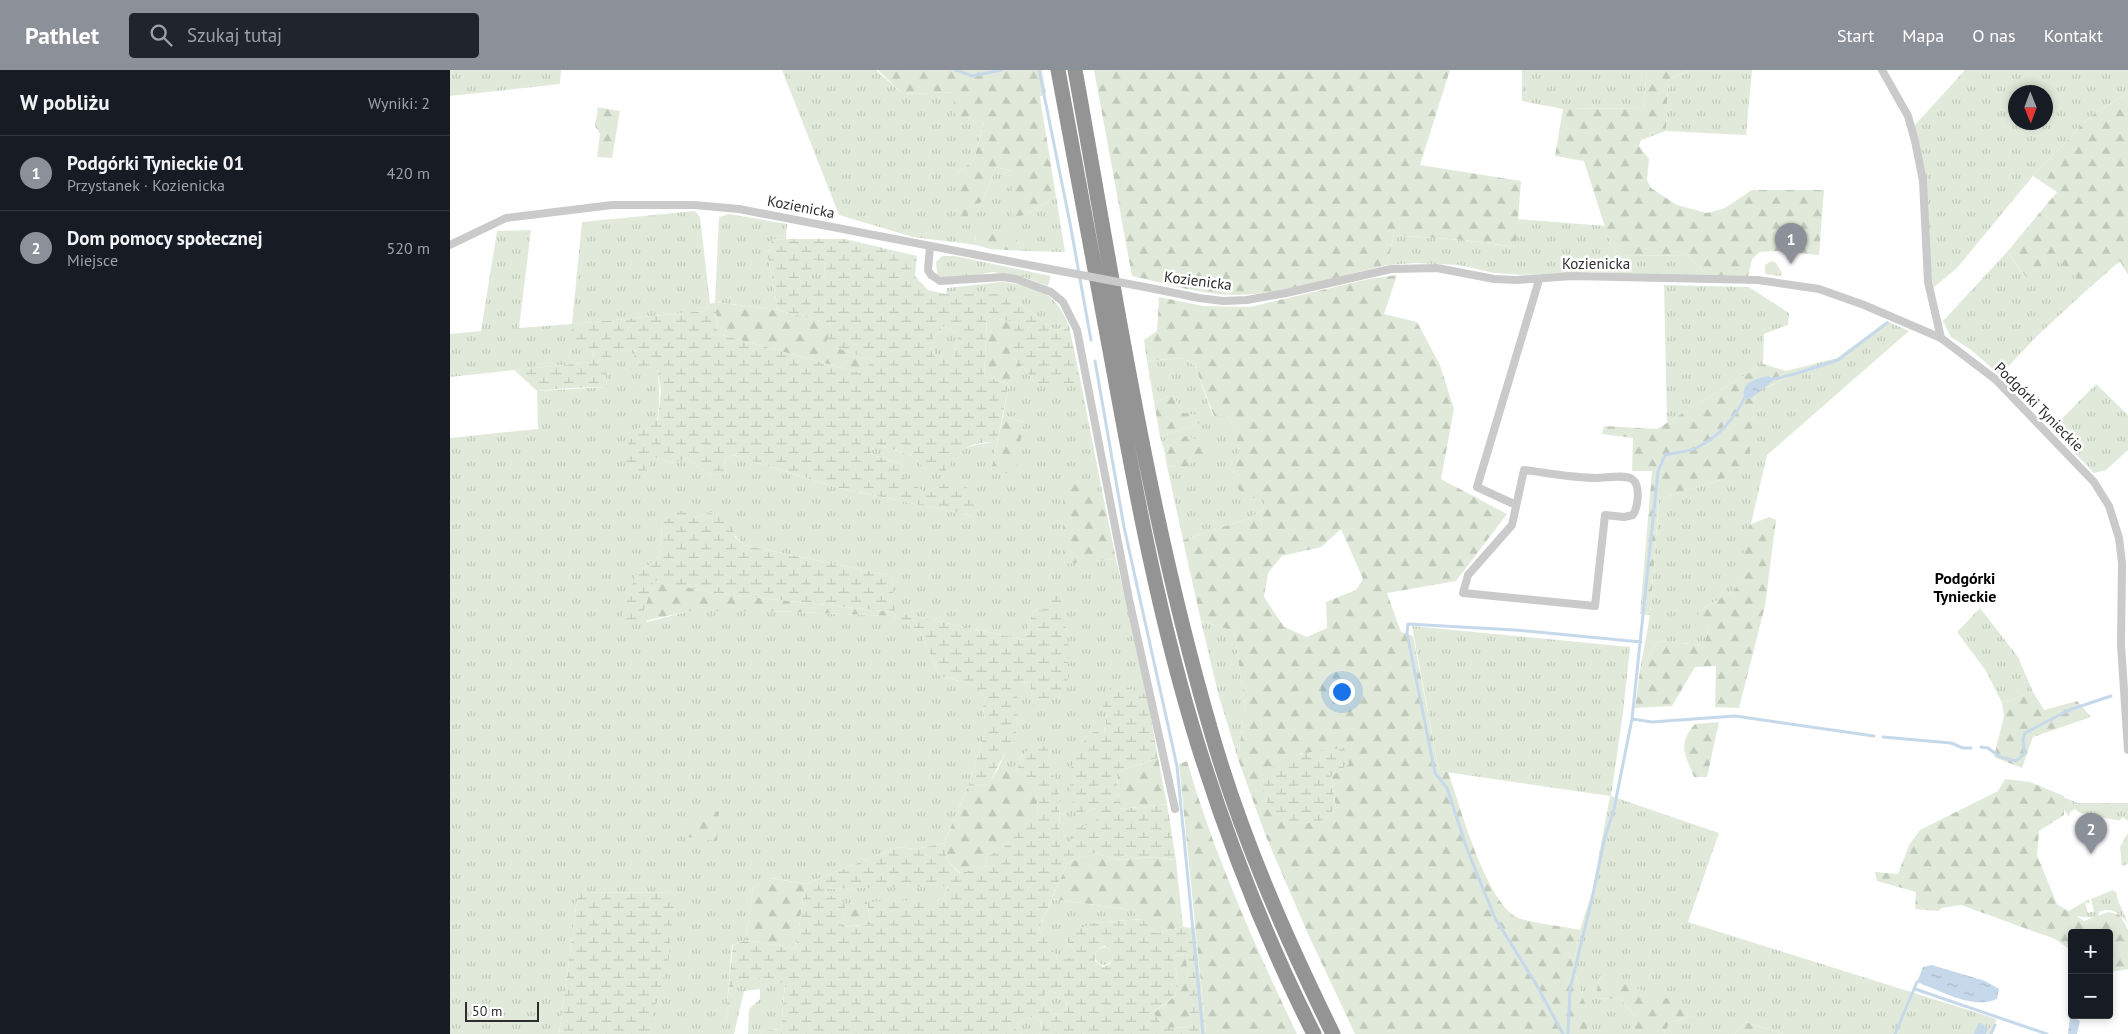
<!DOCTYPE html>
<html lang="pl">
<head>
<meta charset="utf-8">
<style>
  body { margin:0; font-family:"PT Sans",sans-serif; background:#20242c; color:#f1f3f6 }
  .controls { position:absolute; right:15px; bottom:15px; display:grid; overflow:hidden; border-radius:5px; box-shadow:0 2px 8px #0003 }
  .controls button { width:45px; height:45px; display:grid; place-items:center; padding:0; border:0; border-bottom:1px solid #363941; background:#171b24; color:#f1f3f6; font:25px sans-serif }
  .compass { position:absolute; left:1558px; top:15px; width:45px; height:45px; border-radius:50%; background:#171b24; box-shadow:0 2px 8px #0003; rotate:179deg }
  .scale { position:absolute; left:15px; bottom:12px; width:74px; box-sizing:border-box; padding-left:5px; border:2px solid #2d2d2d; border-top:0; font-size:14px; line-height:18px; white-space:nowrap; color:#2d2d2d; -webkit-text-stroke:4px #fff; paint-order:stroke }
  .you { position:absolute; left:891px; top:621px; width:18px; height:18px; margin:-12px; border:4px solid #fff; border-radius:50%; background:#1a73e8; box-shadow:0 0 0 8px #1a73e833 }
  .badge { display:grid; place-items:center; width:32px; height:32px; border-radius:50%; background:#8c9099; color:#fff; font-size:16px; font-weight:700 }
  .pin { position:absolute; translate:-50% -41px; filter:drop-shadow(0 1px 2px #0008) }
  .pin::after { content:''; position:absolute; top:26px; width:18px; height:15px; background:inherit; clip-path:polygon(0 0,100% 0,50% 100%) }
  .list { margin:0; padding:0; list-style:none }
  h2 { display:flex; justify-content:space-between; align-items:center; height:65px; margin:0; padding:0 20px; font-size:21px }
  h2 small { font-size:16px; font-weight:400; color:#9ea1a6 }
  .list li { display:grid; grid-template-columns:32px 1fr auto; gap:15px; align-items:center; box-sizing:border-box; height:75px; padding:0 20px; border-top:1px solid #363941 }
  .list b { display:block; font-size:19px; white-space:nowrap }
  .list p { margin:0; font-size:16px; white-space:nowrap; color:#9ea1a6 }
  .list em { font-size:16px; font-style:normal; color:#9ea1a6 }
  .icon { flex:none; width:28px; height:28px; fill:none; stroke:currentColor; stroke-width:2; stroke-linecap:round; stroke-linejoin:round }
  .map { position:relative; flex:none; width:1678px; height:964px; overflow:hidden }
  header { display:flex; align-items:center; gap:30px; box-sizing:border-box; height:70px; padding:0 25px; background:#8c9099; color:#fff }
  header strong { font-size:24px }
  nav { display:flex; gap:28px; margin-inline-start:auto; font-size:18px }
  .search { width:350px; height:45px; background:#20242c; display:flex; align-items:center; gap:12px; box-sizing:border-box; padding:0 18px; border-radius:5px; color:#9ea1a6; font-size:19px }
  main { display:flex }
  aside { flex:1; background:#171b24 }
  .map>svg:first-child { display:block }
  .grass { fill:url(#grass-tufts); fill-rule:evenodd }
  .forest { fill:url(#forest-firs); fill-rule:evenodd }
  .wetland { fill:url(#wetland-marsh); fill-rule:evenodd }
  .water { fill:url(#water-ripples) }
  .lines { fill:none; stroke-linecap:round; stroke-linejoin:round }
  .stream { stroke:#c6d9ea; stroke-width:3 }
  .minor { stroke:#cacaca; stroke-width:8 }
  .motorway { stroke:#949494; stroke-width:15 }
  .minor-bridge { stroke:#cacaca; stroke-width:8 }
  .labels { text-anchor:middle; stroke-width:5; stroke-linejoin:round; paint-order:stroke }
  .street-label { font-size:15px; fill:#2d2d2d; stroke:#fff }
  .neighbourhood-label { font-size:16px; font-weight:bold; fill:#000; stroke:#fff }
</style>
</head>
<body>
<header>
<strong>Pathlet</strong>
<div class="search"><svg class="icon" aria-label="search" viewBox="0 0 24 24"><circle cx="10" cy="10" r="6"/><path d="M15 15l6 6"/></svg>Szukaj tutaj</div>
<nav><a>Start</a><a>Mapa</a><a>O nas</a><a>Kontakt</a></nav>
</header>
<main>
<aside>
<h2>W pobliżu<small>Wyniki: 2</small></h2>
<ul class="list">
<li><span class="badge">1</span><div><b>Podgórki Tynieckie 01</b><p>Przystanek · Kozienicka</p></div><em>420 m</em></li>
<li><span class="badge">2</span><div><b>Dom pomocy społecznej</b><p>Miejsce</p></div><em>520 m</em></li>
</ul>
</aside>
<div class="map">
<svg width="1678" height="964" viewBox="0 0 1678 964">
  <defs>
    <pattern id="grass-tufts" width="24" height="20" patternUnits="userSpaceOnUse" patternTransform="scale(1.25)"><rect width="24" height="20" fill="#e1eada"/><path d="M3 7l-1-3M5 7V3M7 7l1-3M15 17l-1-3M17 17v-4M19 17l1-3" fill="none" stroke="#c1c9bb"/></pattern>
    <pattern id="forest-firs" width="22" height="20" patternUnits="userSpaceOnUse" patternTransform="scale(1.25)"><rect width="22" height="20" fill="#e1eada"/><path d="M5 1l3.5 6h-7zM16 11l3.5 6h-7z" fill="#c1c9bb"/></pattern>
    <pattern id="wetland-marsh" width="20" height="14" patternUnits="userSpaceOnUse" patternTransform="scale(1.25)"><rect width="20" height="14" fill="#e1eada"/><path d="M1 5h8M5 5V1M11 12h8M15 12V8" fill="none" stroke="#c1c9bb"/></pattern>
    <pattern id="water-ripples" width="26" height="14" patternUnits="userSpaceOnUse" patternTransform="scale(1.25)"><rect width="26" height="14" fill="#c6d9ea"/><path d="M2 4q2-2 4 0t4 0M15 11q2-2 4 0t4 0" fill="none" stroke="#aabbc9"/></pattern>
  </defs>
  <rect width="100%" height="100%" fill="#fff"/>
  <!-- grass -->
  <path class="grass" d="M0,0H111L110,14L0,26Z
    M332,0H426L453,24L503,22L534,52L524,90L507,103L518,139L532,132L546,97L562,101L575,145L606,126L615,182L573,181L565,167L525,165L526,175L463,167L389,145Z
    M1072,0H1197L1193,38L1113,39L1072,31Z
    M1240,0H1302L1296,65L1216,61L1218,10Z
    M1515,0H1678V21L1673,26L1641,46L1583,106L1507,198L1483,218L1464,56ZM1566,22H1596V52H1566Z
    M245,141L250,147L260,234L254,241L123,254L144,281L141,292L0,307V264L31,261L47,161L81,160L69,258L122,254L132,152Z
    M279,144L337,154L336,169L322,170L318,187L328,240L265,232L269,147Z
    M1068,149L1155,156L1161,176L1172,186L1238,185L1257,206L1138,202L1073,205L1044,203L1009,195L965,193L937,195L944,165L1013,170L1065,177Z
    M1557,182L1577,208L1603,185L1638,219L1587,266L1550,305L1520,279L1501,267L1493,251Z
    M492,186H505L601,206L598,216L576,208L543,202L498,210L487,204L486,192Z
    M363,190L374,192L375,210H360Z
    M1321,191L1326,193L1332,203L1331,206L1315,204V195Z
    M552,212C586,216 606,222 619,256L605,260L569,233L496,224L497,218Z
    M1214,215L1299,217L1339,243L1338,255L1314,264L1313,294L1217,353Z
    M1437,251L1459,261L1317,385L1286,519L1249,541L1259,558L1254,575L1208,571L1190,600L1200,545L1209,429L1273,409L1302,350L1305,323L1336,308V301L1387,288Z
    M494,256L508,264L504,289H485L483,269Z
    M182,279L207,299C214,341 204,366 193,406L201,388L212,389L220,393C247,386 237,392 256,402C261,405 270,404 276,404L274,389L283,385L389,418L523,446L485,422L475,423L451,406L453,395L421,384L424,374L461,385L477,400C499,387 521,371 547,373L541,401L574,352L553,346L559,314L572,295L585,313H631L652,421H642L613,493L666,489L697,625L657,645L654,662L626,744L646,738V753L619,775L610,780L609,715L599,701L572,684L567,701L548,699L558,677L566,668L567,613L580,612L583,635L617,590L610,522L594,539L583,541L575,570L444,542L442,506L294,475L263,442L244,448L212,453L210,486L185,506L197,552L240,541H319L443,546L470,562L490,606L524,615L536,628L533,635L536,658L518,717L494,773L466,779L449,777L355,814L321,808L303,817L296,870L282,875L275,959L284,912L309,908L335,912L331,959L311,961L310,964H298L299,939L310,929V919L294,921L284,964H198L225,823L128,822L109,964H0V368L88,359L87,321L157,317L154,293Z
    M734,288L745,296L763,346H779L790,380L782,408L815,429V438L800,448L733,470L717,396L736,398L749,384L737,365L714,379L710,367L750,353L733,343L723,325L704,332L697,291Z
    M1646,314L1678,345V380L1656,400L1644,403L1602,359Z
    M1530,538L1568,587L1583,622L1552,633L1536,601L1507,562Z
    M751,551L784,561L795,635L788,689L768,623Z
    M962,556L1180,577L1173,643L1161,726L1269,763L1238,852L1547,949L1540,964H1334L1295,952L1285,964H1214L1220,952L1245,946L1150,906L1145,928L1170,929L1185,946V964H1137V940L1123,897L1130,860L1142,822L1160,726L989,701Z
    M1603,723L1628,733H1678V751L1673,747L1670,750H1665L1630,743L1625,739L1620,742L1619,747Z
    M1678,763V794L1672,796L1670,777Z
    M498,815L493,829L396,834L375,822V819Z
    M1663,820L1667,823V828L1678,853C1670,844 1661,836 1649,842L1648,848L1612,845L1639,829L1640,833H1635L1638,843L1644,841L1641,829Z
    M602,829L682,840L692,849L644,853L615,869L623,879V888H608L589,859Z
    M645 886a9 9 0 1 1 18 0a9 9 0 1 1-18 0Z
    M599,921L612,924L616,930L617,937L612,943L605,945C596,941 593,935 594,926Z
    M585,947L590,951L592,958L589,964H572L566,960C569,950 575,948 585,947Z"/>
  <!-- forest -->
  <path class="forest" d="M428,0H592L596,23L590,27L606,126L575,145L561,147L562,101L546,97L532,132L518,139V154L508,157L507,103L524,90L534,52L505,47L503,22L453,24Z
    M644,0H1000L970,95L1071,111L1066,177L1013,170L944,165L937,195C890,206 836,224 787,225C752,225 717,214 682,206Z
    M1197,0H1240L1218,10L1216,61L1191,70L1189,76L1199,89L1197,110L1201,118L1227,135L1257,143L1275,138L1302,120H1374L1369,185L1327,181L1310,182L1302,189L1298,206H1257L1238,185L1172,186L1161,176L1134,91L1105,86L1113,39L1193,38Z
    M1678,21V205L1670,191L1638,219L1603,186L1577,208L1557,182L1607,122L1583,106L1641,46L1673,26Z
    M148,37L170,41L162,88L147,87L150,64L145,56Z
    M552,163L565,167L573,181L540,179L526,175L525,165Z
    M947,205L934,244L967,252L990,295L1004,339L991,409L1057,444L1006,511L937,523L951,562L963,566L989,701L998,702C1011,738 1034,827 1066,847C1074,852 1117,857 1130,860L1123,897L1137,940V964H905L858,864L815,764L788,689L795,635L784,561L751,551L733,470L800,448L815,438V429C796,428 791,426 782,408L790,380L779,346H764L745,296L734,288L697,291L694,270L707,261L709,227L753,236L800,237L919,209ZM891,459L913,509L906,520L876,532L877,558L857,567L834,557L814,527L818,503L832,486L871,477ZM850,683L899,694L881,706L886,738L871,752Z
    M265,232L328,240L381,254L377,274L421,290L414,304L268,264Z
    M537,247L564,252V289L572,295L559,314L534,306Z
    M1313,294L1336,301V308L1305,323L1299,390L1273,409L1209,429L1200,545L1190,544L1202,401H1182L1183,368L1152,364L1154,356L1207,359Z
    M723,325L733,343L749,345L750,353L710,367L704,332Z
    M553,346L574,352L565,404L541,401Z
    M737,365L767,380L766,389L750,384L736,398L717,396L714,379Z
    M638,413L642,421H652L666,489L613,494V415Z
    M1319,447L1326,450L1315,536L1289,638L1265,637L1266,596L1245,597L1222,636L1185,638L1190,600L1208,571L1254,575L1259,558L1245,555L1249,541L1286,519L1299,455Z
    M204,509L263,523L444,542L443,546L319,541H240L190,552Z
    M1583,622L1594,640L1627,631L1641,647L1583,667L1572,698L1544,687L1554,646L1552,633Z
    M1269,652L1257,707H1244C1235,684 1227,675 1245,654Z
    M708,688L717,734L669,739L667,702Z
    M737,691C764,785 805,876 847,964H756L729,694Z
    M548,699C554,699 562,699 568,701C587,709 588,731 588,749L560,773L538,786L536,796L511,803L498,792L494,773L518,717L538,714Z
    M1555,709L1580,712L1614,726V745L1589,761L1587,785L1607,834L1634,851L1658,842L1670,845L1678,860V899L1659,902V863H1622V881L1605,869L1511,835L1492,838L1488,841L1465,839L1466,822L1427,811L1425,802L1448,804L1459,775L1470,760L1548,721Z
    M249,737L269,742L267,771L238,767Z
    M645,783L670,790L703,787L726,790L733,857L706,863L682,840L602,829L617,793Z
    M320,808L355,814L346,879L296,870L303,817Z
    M417,832L421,854L392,857L396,834Z
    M736,884L742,957L714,958L702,943C735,921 730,923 723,886Z
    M1150,906L1248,939L1245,946L1220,952L1214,964H1185V946L1170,929L1145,928Z
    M1295,952L1334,964H1285Z"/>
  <!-- wetland -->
  <path class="wetland" d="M336,169H395L467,186L465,206L478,220L496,224H547L569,233L605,260L619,256L631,313H585L572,295L564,289V252L537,247L534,306L559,314L547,373C520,370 510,380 495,401L477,400L461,385L424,374L421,384L453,395L451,406L475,422H485L492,414L527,419L523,446L389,418L283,385L274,389L276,405C270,404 261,405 256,402C237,392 247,386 220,393L212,389L202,388L194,407L175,397L180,362L208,350L211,321L207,299H180L186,281L182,279L155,293L157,317L119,318L87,321L64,300L141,292L144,281L121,270L122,254L254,241L260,234L265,232L268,264L414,304L421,290L376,274L381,254L328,240L318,187L322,170ZM364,190L374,192L375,210H360ZM494,256L508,264L504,289L485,288L483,269Z
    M233,440L244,448L263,442L282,448L285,467L294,475L442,506L445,542L575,570L583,541L594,539L610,521L620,587L617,590L620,604L611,626L583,636L580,612L568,613L566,668C554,681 548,699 538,714L518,717L536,658L533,635L536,628L524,615L490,606L470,562L443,546L444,542L263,523L204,510L190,552H170L185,506L210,486L212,453Z
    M663,612L697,625L708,688L667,702L669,739L717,734L726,790L703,787L670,790L645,783L617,793L589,859L608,888H622L623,879L615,869V863L644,853L692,849L706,863L733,857L745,858L756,964H589L592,958L590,951L585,947C575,948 569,950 566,960L572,964H310L311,961L331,959L335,913L309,908L284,913L274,964L283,875L296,870L346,879L355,814L449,777L466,779L494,773L498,792L510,803L536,796L538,786L560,773V754L588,749C588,726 587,713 567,701L572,685L584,675L598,677L599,701L609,715L610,779L619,775L626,758L646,753V738L626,744C616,710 616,689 643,662H654L657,645L652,634ZM498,816L493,829L417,832L421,854L392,857L396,834L375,822V819ZM655,876L661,880L663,887L660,894L653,897L645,891V884L649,878ZM736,884L741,957L714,958L703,942C735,921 730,923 723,886ZM599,921L612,924L616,930L617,937L612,943L605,945C597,941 593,935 594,926Z
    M894,678L899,694L881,706L886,738L871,752L837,755L818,737L811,709C835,682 860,682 894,678Z
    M128,822L225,823L219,888L198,964H109Z"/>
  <!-- water -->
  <path class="water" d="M1318,306L1323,308V311L1300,329L1294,328C1291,312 1306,309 1318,306Z
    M1482,895L1535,911L1549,919L1547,929C1523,940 1491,921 1467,912L1473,897Z
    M1620,946L1630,951L1627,964H1618Z
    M1529,952L1538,958L1536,964H1524Z"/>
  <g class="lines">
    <!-- stream -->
    <path class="stream" d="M506,0L522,6L551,0
      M589,0L620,153L641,270
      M645,291L674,457L727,696L753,964
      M1320,310L1348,303L1388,290L1437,253
      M1182,649L1202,652L1285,646L1424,666
      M1433,667L1501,673L1513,678H1521
      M1531,677L1538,678L1550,687L1566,691L1575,683L1573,670L1575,663L1619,640L1661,626
      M1465,919L1597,964
      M1113,964L1086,914L1045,848L1017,779L997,718L985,703L957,563L958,554L1065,560L1191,572
      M1118,964L1120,919L1142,829L1155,767L1164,739L1182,649L1208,402L1215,385C1225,383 1237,382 1246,378C1268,368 1286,347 1296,325
      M1445,964L1467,912
      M1541,964L1545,955"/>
    <!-- minor -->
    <path class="minor" d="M1432,0L1458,46L1465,71L1473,111L1478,212L1491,268
      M0,175L56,148L162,135H244L289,139L605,200
      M480,176L478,200L481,205L490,211L553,207L566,209L601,222L613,232L627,260L679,529L725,739
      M705,219L749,228L773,231L797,230L836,223L941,199L987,198L1044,209L1067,210L1122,206L1308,210L1369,219L1414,235L1491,268L1545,309L1644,412L1659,436L1669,468L1672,493L1671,575L1678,680
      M1074,400C1098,403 1123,408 1147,408C1156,408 1174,404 1182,409C1191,415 1188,437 1183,445L1174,447L1155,445L1145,536L1013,523L1018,505L1062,455Z
      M1066,435L1027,417L1089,210"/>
    <!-- motorway -->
    <path class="motorway" d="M608,0C626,99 645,198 663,297C686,424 710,552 748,675C779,774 817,871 864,964
      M625,0C665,221 698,445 761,661C791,766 835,866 883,964"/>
    <!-- minor-bridge -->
    <path class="minor-bridge" d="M605,200L705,219"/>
  </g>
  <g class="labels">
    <!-- street labels -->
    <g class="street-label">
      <text transform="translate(351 137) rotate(11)" y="5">Kozienicka</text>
      <text x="1146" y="199">Kozienicka</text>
      <text transform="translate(748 211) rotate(7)" y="5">Kozienicka</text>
      <text transform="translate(1589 337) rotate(45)" y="5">Podgórki Tynieckie</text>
    </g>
    <!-- neighbourhood labels -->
    <g class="neighbourhood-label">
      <text x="1515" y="514">Podgórki<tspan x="1515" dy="18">Tynieckie</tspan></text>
    </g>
  </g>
</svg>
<div class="controls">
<button>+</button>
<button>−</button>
</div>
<svg class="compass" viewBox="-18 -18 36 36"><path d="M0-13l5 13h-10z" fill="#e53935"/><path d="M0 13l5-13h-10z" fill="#9ea1a6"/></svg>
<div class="scale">50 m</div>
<div class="you"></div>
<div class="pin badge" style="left:1341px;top:194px">1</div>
<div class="pin badge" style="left:1641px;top:784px">2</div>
</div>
</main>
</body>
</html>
